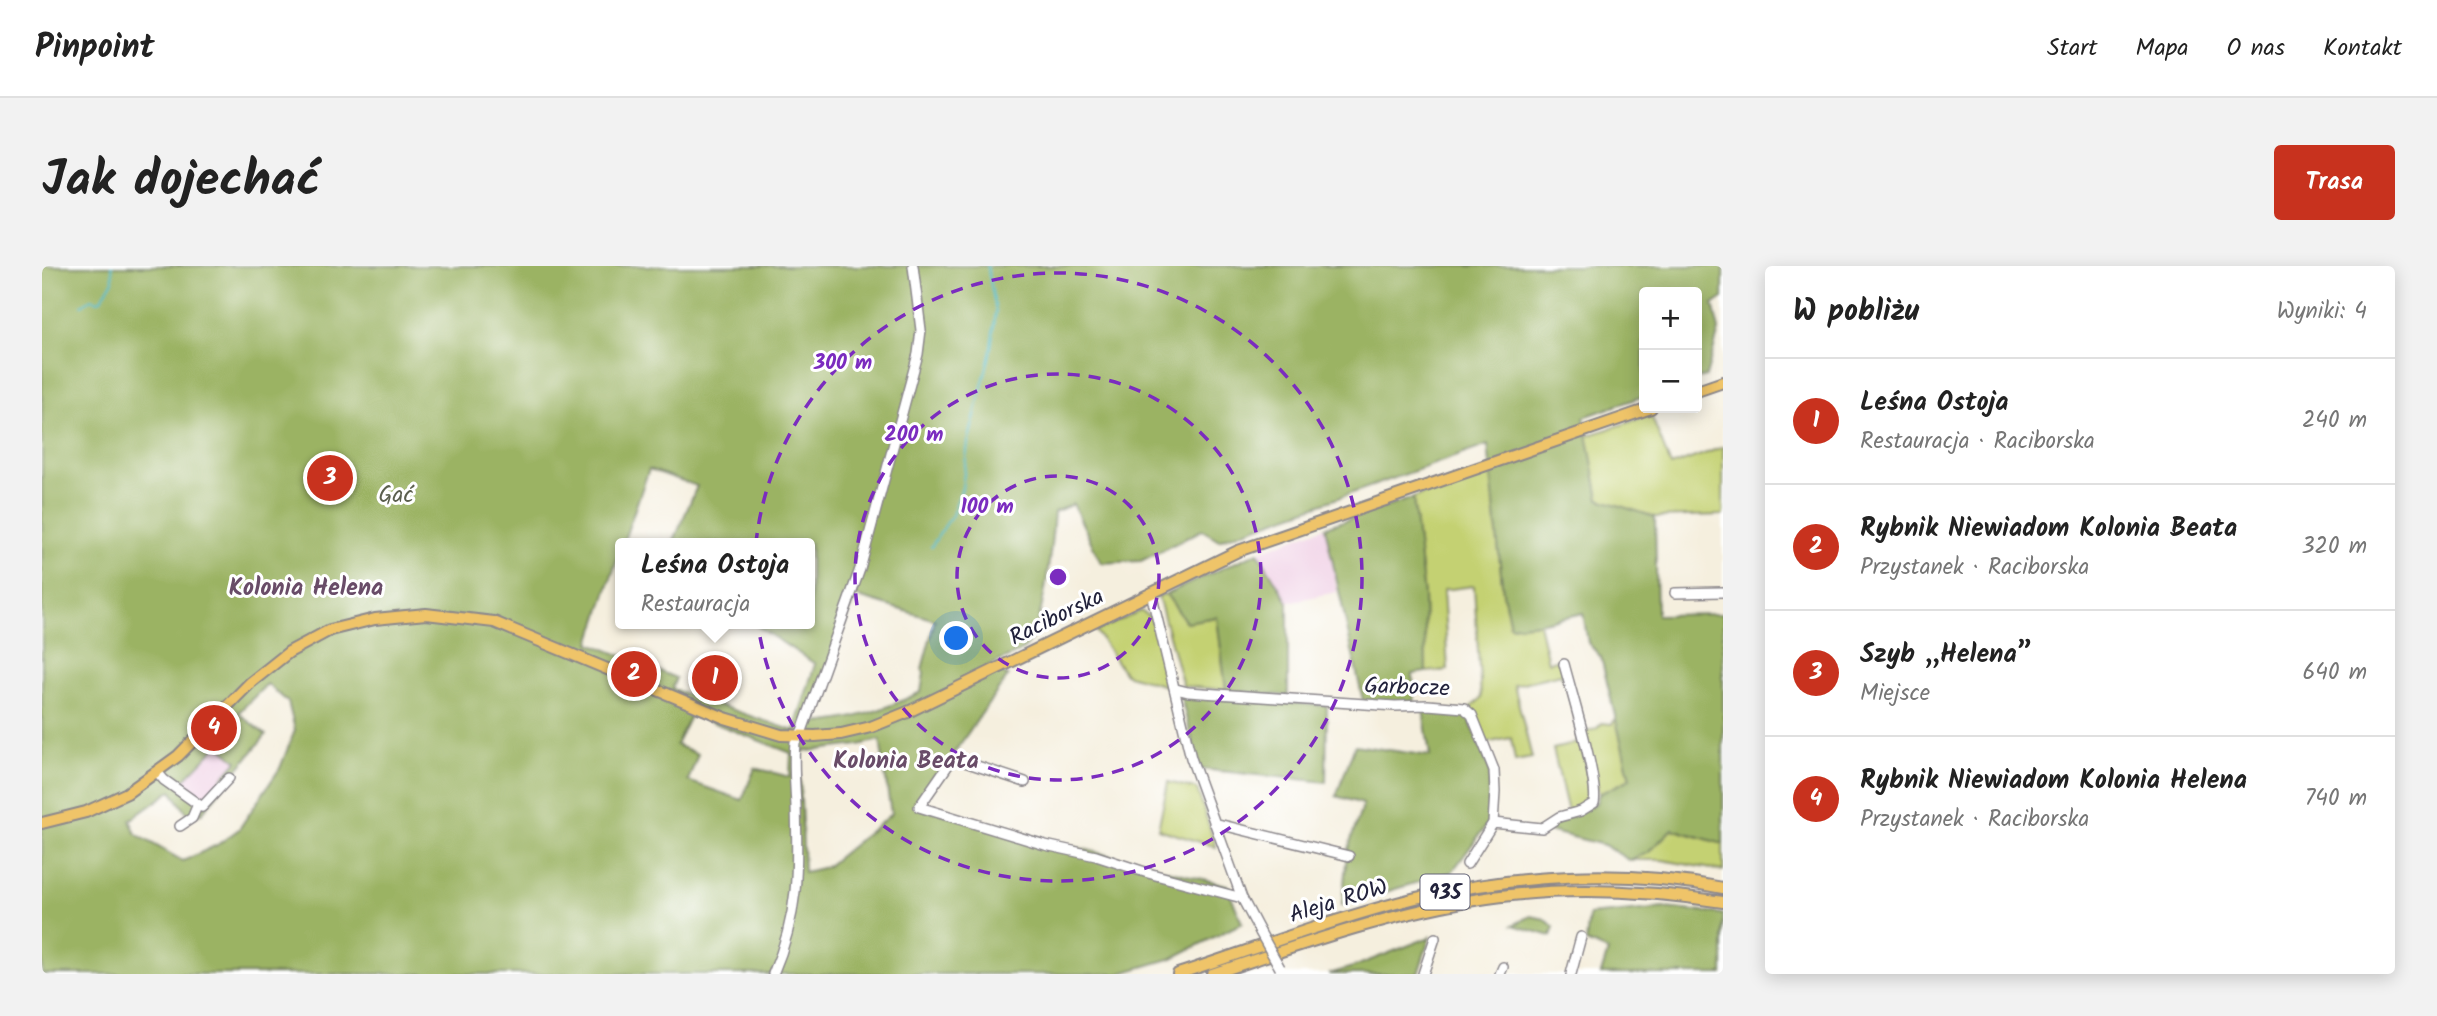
<!DOCTYPE html>
<html lang="pl">
<head>
<meta charset="utf-8">
<style>
  body { margin:0; font-family:Kalam,sans-serif; background:#f2f2f2; color:#222 }
  .controls { position:absolute; right:21px; top:21px; display:grid; overflow:hidden; border-radius:7px; box-shadow:0 4px 18px #0003 }
  .controls button { width:63px; height:63px; display:grid; place-items:center; padding:0; border:0; border-bottom:2px solid #e0e0e0; background:#fff; color:#222; font:35px sans-serif }
  .you { position:absolute; left:915px; top:373px; width:24px; height:24px; margin:-18px; border:5px solid #fff; border-radius:50%; background:#1a73e8; box-shadow:0 0 0 10px #1a73e833 }
  .badge { display:grid; place-items:center; width:46px; height:46px; border-radius:50%; background:#c8321e; color:#fff; font-size:23px; font-weight:700 }
  .pin { position:absolute; translate:-50% -50%; border:4px solid #fff; box-shadow:0 2px 7px #0006 }
  .popup { position:absolute; left:573px; top:272px; width:200px; height:91px; box-sizing:border-box; display:grid; place-content:center; border-radius:7px; background:#fff; filter:drop-shadow(0 2px 5px #0005); font-size:23px; white-space:nowrap; color:#767676 }
  .popup b { font-size:26px; color:#222 }
  .popup::after { content:''; position:absolute; left:50%; top:100%; margin-left:-14px; border:14px solid transparent; border-top-color:#fff }
  .list { margin:0; padding:0; list-style:none }
  h2 { display:flex; justify-content:space-between; align-items:center; height:91px; margin:0; padding:0 28px; font-size:30px }
  h2 small { font-size:23px; font-weight:400; color:#767676 }
  .list li { display:grid; grid-template-columns:46px 1fr auto; gap:21px; align-items:center; box-sizing:border-box; height:126px; padding:0 28px; border-top:2px solid #e0e0e0 }
  .list b { display:block; font-size:26px; white-space:nowrap }
  .list p { margin:0; font-size:23px; white-space:nowrap; color:#767676 }
  .list em { font-size:23px; font-style:normal; color:#767676 }
  .map { position:relative; flex:none; width:1681px; height:708px; overflow:hidden; border-radius:7px }
  header { display:flex; align-items:center; gap:42px; box-sizing:border-box; height:98px; padding:0 35px; background:#fff; border-bottom:2px solid #e0e0e0 }
  header strong { font-size:33px }
  nav { display:flex; gap:38px; margin-inline-start:auto; font-size:24px }
  .intro { display:flex; align-items:center; justify-content:space-between; box-sizing:border-box; height:168px; padding:0 42px }
  h1 { margin:0; font-size:49px }
  .button { padding:18px 32px; border-radius:7px; background:#c8321e; color:#fff; font-size:24px; font-weight:700 }
  main { display:flex; gap:42px; padding:0 42px }
  aside { flex:1; background:#fff; border-radius:7px; box-shadow:0 4px 18px #0003 }
  .map>svg:first-child { display:block }
  .built { fill:#f0d0e5 }
  .green { fill:#c4d172; stroke:#737a56; stroke-width:2 }
  .forest { fill:#9bb364; stroke:#5e6a50; stroke-width:2; fill-rule:evenodd }
  .lines { fill:none; stroke-linecap:round; stroke-linejoin:round }
  .stream { stroke:#4cb9c6; stroke-width:2 }
  .minor-casing { stroke:#8c888c; stroke-width:12 }
  .major-casing { stroke:#8c888c; stroke-width:14 }
  .minor { stroke:#fff; stroke-width:9 }
  .major { stroke:#efc469; stroke-width:10 }
  .minor-bridge-casing { stroke:#8c888c; stroke-width:12; stroke-linecap:butt }
  .minor-bridge { stroke:#fff; stroke-width:9 }
  .ring { fill:none; stroke:#7b2cbf; stroke-width:3.5; stroke-dasharray:12 9 }
  .labels { text-anchor:middle; stroke-width:6; stroke-linejoin:round; paint-order:stroke }
  .shield { fill:#fff; stroke:#646476; stroke-width:2 }
  .shield-label { font-size:21px; font-weight:bold; fill:#22223b }
  .park-label { font-size:23px; fill:#5b5f4e; stroke:#fff }
  .street-label { font-size:23px; fill:#22223b; stroke:#fff }
  .neighbourhood-label { font-size:24px; font-weight:bold; fill:#694c68; stroke:#fff }
  .centre { fill:#7b2cbf; stroke:#fff; stroke-width:3.5 }
  .ring-label { font-size:21px; text-anchor:middle; font-weight:bold; fill:#7b2cbf; stroke:#fff; stroke-width:6; stroke-linejoin:round; paint-order:stroke }
</style>
</head>
<body>
<header>
<strong>Pinpoint</strong>
<nav><a>Start</a><a>Mapa</a><a>O nas</a><a>Kontakt</a></nav>
</header>
<div class="intro"><h1>Jak dojechać</h1><a class="button">Trasa</a></div>
<main>
<div class="map">
<svg width="1681" height="708" viewBox="0 0 1681 708">
  <rect width="100%" height="100%" fill="#fff"/>
  <filter id="ink" filterUnits="userSpaceOnUse"><feTurbulence type="fractalNoise" baseFrequency=".0143" numOctaves="2"/><feDisplacementMap in="SourceGraphic" scale="14" xChannelSelector="R" yChannelSelector="G"/><feConvolveMatrix kernelMatrix="1 2 1 2 8 2 1 2 1" color-interpolation-filters="sRGB"/></filter>
  <filter id="wash" filterUnits="userSpaceOnUse"><feTurbulence type="fractalNoise" baseFrequency=".00686" numOctaves="4" result="noise"/><feDisplacementMap in="SourceGraphic" scale="28" xChannelSelector="R" yChannelSelector="G"/><feGaussianBlur stdDeviation="1.57" result="paint"/><feColorMatrix in="noise" values="0 0 0 0 0 0 0 0 0 0 0 0 0 0 0 0 0 1.4 0 .05"/><feComposite in="paint" operator="in"/></filter>
  <g filter="url(#wash)">
    <rect width="100%" height="100%" fill="#f5efde"/>
    <!-- built -->
    <path class="built" d="M1283,261L1295,326L1246,336L1216,286Z
      M176,479L195,495L166,529L154,530L138,517Z"/>
    <!-- green -->
    <path class="green" d="M1609,149L1629,200L1681,181V249L1613,251L1557,234L1545,170Z
      M1449,204L1461,327L1468,360L1497,357L1506,396L1517,393L1525,420L1519,408L1472,419L1490,492L1473,495L1469,472L1444,477L1428,442L1439,432L1432,320L1401,324L1406,404L1384,406L1382,330L1371,232Z
      M1124,328L1144,356L1175,351L1184,424L1141,420L1116,330Z
      M1099,345L1112,354L1127,421L1083,408L1054,365Z
      M1574,451L1588,514L1557,528L1542,467L1554,463L1560,457L1570,458Z
      M1539,476L1551,528L1550,536L1526,546L1511,483Z
      M1126,516L1155,523L1174,581L1116,563Z
      M1630,563L1681,578V605L1620,594H1587L1606,587Z"/>
    <!-- forest -->
    <path class="forest" d="M0,0H1681V32L1671,39L1677,64L1664,110L1655,113V26H1602V130L1542,151L1557,233L1613,251L1615,349L1681,348V578L1630,563L1606,587L1587,594L1562,579L1502,564L1554,537L1557,528L1588,513L1559,391L1546,377L1541,347L1497,357L1468,360L1461,327L1446,179L1177,274L1160,264L1099,295L1059,297L1031,238L1012,246C1010,273 1002,362 985,380C976,389 958,394 946,400L966,410L874,541L1185,619L1200,657L1131,692L1076,708H0ZM607,203L655,220L631,277H768V358H712L773,398L752,465L630,423L634,412L548,377L578,284V277H581ZM813,330L893,354L880,403L882,407L879,426C843,443 809,456 768,457ZM225,418L246,436L253,464L238,502L197,563L175,579L141,595L94,568L88,554L129,525L148,551L159,548L224,469L196,447ZM649,448L749,487L748,511L713,502L700,534L646,515L656,488L634,479ZM838,474L849,548L784,601L762,606L757,486L817,479ZM176,479L195,495L166,529H153L139,517Z
      M1371,232L1382,330L1384,406L1371,408L1372,436L1321,435L1283,261Z
      M1216,286L1246,336V430L1184,424L1175,351L1144,356L1124,328Z
      M1138,428L1285,440L1284,516L1158,503Z
      M1381,443L1420,447L1427,453L1448,504L1446,557L1410,606L1300,639L1305,586L1321,538L1294,530L1313,479L1388,490Z
      M1622,642L1681,648V708H1559L1566,685L1544,676L1547,649Z
      M1489,650L1503,653L1512,661L1509,670L1471,659Z
      M1388,671L1376,708H1287L1311,701Z"/>
    <g class="lines">
      <!-- stream -->
      <path class="stream" d="M40,39L49,33L57,35C64,29 65,22 71,15L70,0
        M889,281L910,249L920,222L926,177L948,88L954,45L945,0"/>
    </g>
  </g>
  <g filter="url(#ink)">
    <g class="lines">
      <!-- minor casing -->
      <g class="minor-casing">
        <path id="minor" d="M1109,327L1149,492L1200,632L1218,666
          M1633,327L1681,326
          M1134,423L1146,426L1353,440L1386,439L1422,442L1430,449L1452,504L1453,526L1451,557L1425,598
          M116,507L122,514L160,541L187,512
          M983,516L911,492L877,541L1003,579L1054,590L1106,607L1200,632
          M1172,557L1307,590
          M1451,557L1500,562L1517,551L1539,545L1552,537C1557,516 1529,425 1522,398
          M138,560L150,552L156,538
          M731,708C757,648 756,604 754,540C753,519 751,497 753,476L760,465L818,303L876,88L879,64L871,0
          M1381,708L1393,672
          M1458,708L1461,701
          M1529,708L1539,671"/>
      </g>
      <!-- major casing -->
      <g class="major-casing">
        <path id="major" d="M1655,125L1681,116
          M0,557L44,546L85,527L136,490L208,417L247,386L288,364L333,353L384,348L452,356L683,452L739,469L773,470L799,468L829,461L866,446L1196,285L1609,142
          M1136,708C1215,682 1294,652 1374,632C1473,609 1581,602 1681,622
          M1170,708C1255,680 1339,650 1426,635C1511,620 1597,623 1681,636"/>
      </g>
      <!-- minor -->
      <use href="#minor" class="minor"/>
      <!-- major -->
      <use href="#major" class="major"/>
      <!-- minor-bridge casing -->
      <g class="minor-bridge-casing">
        <path id="minor-bridge" d="M1218,666L1238,702"/>
      </g>
      <!-- minor-bridge -->
      <use href="#minor-bridge" class="minor-bridge"/>
    </g>
  </g>
  <!-- distance rings -->
  <g class="ring">
    <circle cx="1016" cy="311" r="101"/>
    <circle cx="1016" cy="311" r="203"/>
    <circle cx="1016" cy="311" r="304"/>
  </g>
  <g class="labels">
    <!-- shield labels -->
    <rect class="shield" x="1378.5" y="608.5" width="49" height="35" rx="5"/>
    <g class="shield-label">
      <text x="1403" y="633">935</text>
    </g>
    <!-- park labels -->
    <g class="park-label">
      <text x="354" y="236">Gać</text>
    </g>
    <!-- street labels -->
    <g class="street-label">
      <text transform="translate(1014 350) rotate(-26)" y="8">Raciborska</text>
      <text transform="translate(1365 420) rotate(2)" y="8">Garbocze</text>
      <text transform="translate(1296 634) rotate(-17)" y="8">Aleja ROW</text>
    </g>
    <!-- neighbourhood labels -->
    <g class="neighbourhood-label">
      <text x="264" y="329">Kolonia Helena</text>
      <text x="864" y="502">Kolonia Beata</text>
    </g>
  </g>
  <circle cx="1016" cy="311" r="10" class="centre"/>
  <g class="ring-label">
    <text x="801" y="103">300 m</text>
    <text x="872" y="175">200 m</text>
    <text x="945" y="247">100 m</text>
  </g>
</svg>
<div class="controls">
<button>+</button>
<button>−</button>
</div>
<div class="you"></div>
<div class="pin badge" style="left:673px;top:412px">1</div>
<div class="popup"><b>Leśna Ostoja</b>Restauracja</div>
<div class="pin badge" style="left:592px;top:408px">2</div>
<div class="pin badge" style="left:288px;top:212px">3</div>
<div class="pin badge" style="left:172px;top:462px">4</div>
</div>
<aside>
<h2>W pobliżu<small>Wyniki: 4</small></h2>
<ul class="list">
<li><span class="badge">1</span><div><b>Leśna Ostoja</b><p>Restauracja · Raciborska</p></div><em>240 m</em></li>
<li><span class="badge">2</span><div><b>Rybnik Niewiadom Kolonia Beata</b><p>Przystanek · Raciborska</p></div><em>320 m</em></li>
<li><span class="badge">3</span><div><b>Szyb „Helena”</b><p>Miejsce</p></div><em>640 m</em></li>
<li><span class="badge">4</span><div><b>Rybnik Niewiadom Kolonia Helena</b><p>Przystanek · Raciborska</p></div><em>740 m</em></li>
</ul>
</aside>
</main>
</body>
</html>
